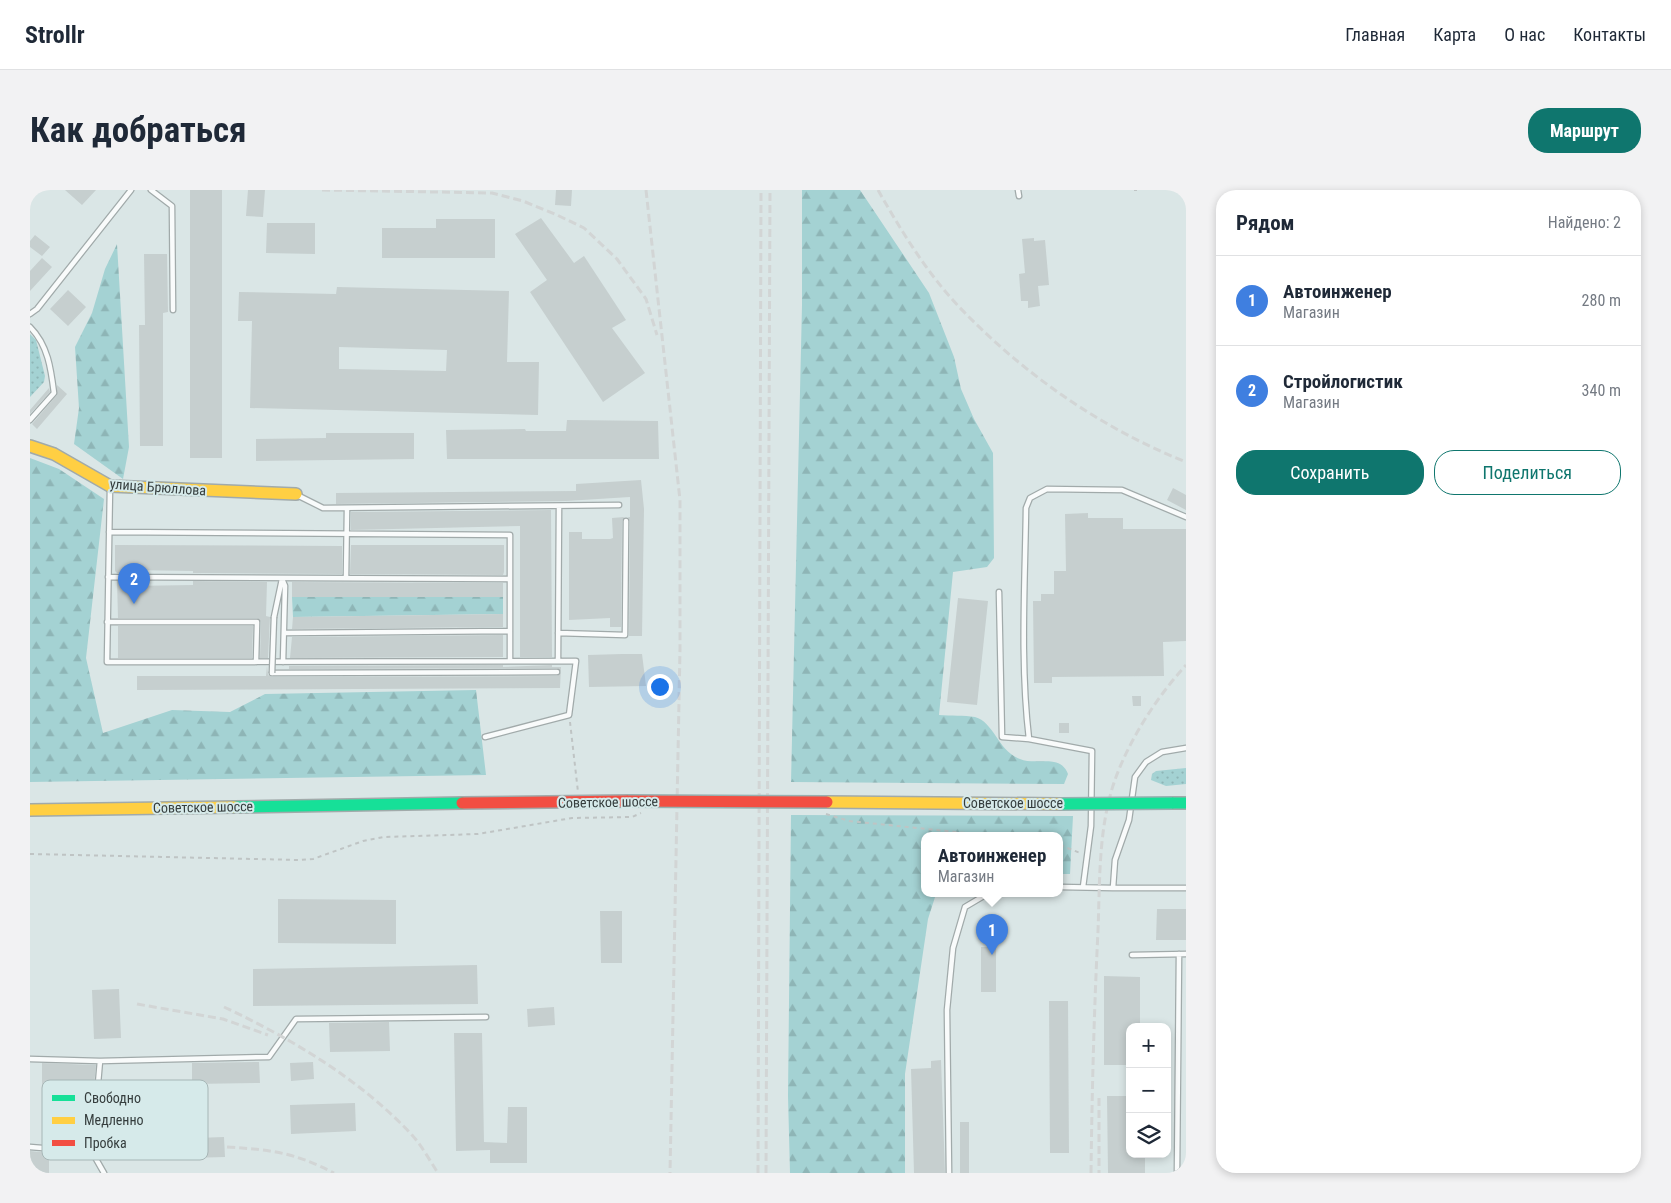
<!DOCTYPE html>
<html lang="ru">
<head>
<meta charset="utf-8">
<style>
  body { margin:0; font-family:"Roboto Condensed",sans-serif; background:#f2f2f3; color:#1f2937 }
  .controls { position:absolute; right:15px; bottom:15px; display:grid; overflow:hidden; border-radius:10px; box-shadow:0 2px 8px #0003 }
  .controls button { width:45px; height:45px; display:grid; place-items:center; padding:0; border:0; border-bottom:1px solid #e0e1e3; background:#fff; color:#1f2937; font:25px sans-serif }
  .you { position:absolute; left:629px; top:496px; width:18px; height:18px; margin:-12px; border:4px solid #fff; border-radius:50%; background:#1a73e8; box-shadow:0 0 0 8px #1a73e833 }
  .badge { display:grid; place-items:center; width:32px; height:32px; border-radius:50%; background:#0f766e; color:#fff; font-size:16px; font-weight:700 }
  .pin { position:absolute; translate:-50% -41px; filter:drop-shadow(0 1px 2px #0008) }
  .pin::after { content:''; position:absolute; top:26px; width:18px; height:15px; background:inherit; clip-path:polygon(0 0,100% 0,50% 100%) }
  .popup { position:absolute; left:891px; top:642px; width:142px; height:65px; box-sizing:border-box; display:grid; place-content:center; border-radius:10px; background:#fff; filter:drop-shadow(0 1px 4px #0005); font-size:16px; white-space:nowrap; color:#747a83 }
  .popup b { font-size:19px; color:#1f2937 }
  .popup::after { content:''; position:absolute; left:50%; top:100%; margin-left:-10px; border:10px solid transparent; border-top-color:#fff }
  .list { margin:0; padding:0; list-style:none }
  h2 { display:flex; justify-content:space-between; align-items:center; height:65px; margin:0; padding:0 20px; font-size:21px }
  h2 small { font-size:16px; font-weight:400; color:#747a83 }
  .list li { display:grid; grid-template-columns:32px 1fr auto; gap:15px; align-items:center; box-sizing:border-box; height:90px; padding:0 20px; border-top:1px solid #e0e1e3 }
  .list b { display:block; font-size:19px; white-space:nowrap }
  .list p { margin:0; font-size:16px; white-space:nowrap; color:#747a83 }
  .list em { font-size:16px; font-style:normal; color:#747a83 }
  .actions { display:flex; gap:10px; padding:15px 20px }
  .actions a { flex:1; padding:11px 0; border:1px solid #0f766e; border-radius:20px; text-align:center; font-size:18px; color:#0f766e }
  .actions .main { background:#0f766e; color:#fff }
  .icon { flex:none; width:28px; height:28px; fill:none; stroke:currentColor; stroke-width:2; stroke-linecap:round; stroke-linejoin:round }
  .map { position:relative; flex:none; width:1156px; height:983px; overflow:hidden; border-radius:20px }
  header { display:flex; align-items:center; gap:30px; box-sizing:border-box; height:70px; padding:0 25px; background:#fff; border-bottom:1px solid #e0e1e3 }
  header strong { font-size:24px }
  nav { display:flex; gap:28px; margin-inline-start:auto; font-size:18px }
  .intro { display:flex; align-items:center; justify-content:space-between; box-sizing:border-box; height:120px; padding:0 30px }
  h1 { margin:0; font-size:35px }
  .button { padding:12px 22px; border-radius:20px; background:#0f766e; color:#fff; font-size:18px; font-weight:700 }
  main { display:flex; gap:30px; padding:0 30px }
  aside { flex:1; background:#fff; border-radius:20px; box-shadow:0 2px 8px #0003 }
  .map>svg:first-child { display:block }
  .grass { fill:url(#grass-dots) }
  .forest { fill:url(#forest-firs) }
  .building { fill:#c6cfcf; fill-rule:evenodd }
  .lines { fill:none; stroke-linecap:round; stroke-linejoin:round }
  .lane-casing { stroke:#a1aaaa; stroke-width:7 }
  .fast-casing { stroke:#a1aaaa; stroke-width:14 }
  .slow-casing { stroke:#a1aaaa; stroke-width:14 }
  .jam-casing { stroke:#a1aaaa; stroke-width:14 }
  .path { stroke:#bfc4c4; stroke-width:2; stroke-dasharray:4 4; stroke-linecap:butt }
  .lane { stroke:#f9fbfb; stroke-width:4.5 }
  .fast { stroke:#16e098; stroke-width:11 }
  .slow { stroke:#ffcf43; stroke-width:11 }
  .jam { stroke:#f24e42; stroke-width:11 }
  .rail { stroke:#d2d5d5; stroke-width:3; stroke-dasharray:8 4; stroke-linecap:butt }
  .lane-bridge-casing { stroke:#a1aaaa; stroke-width:7; stroke-linecap:butt }
  .fast-bridge-casing { stroke:#97b0b0; stroke-width:14; stroke-linecap:butt }
  .jam-bridge-casing { stroke:#97b0b0; stroke-width:14; stroke-linecap:butt }
  .lane-bridge { stroke:#f9fbfb; stroke-width:4.5 }
  .fast-bridge { stroke:#16e098; stroke-width:11 }
  .jam-bridge { stroke:#f24e42; stroke-width:11 }
  .labels { text-anchor:middle; stroke-width:4; stroke-linejoin:round; paint-order:stroke }
  .street-label { font-size:14px; fill:#353d3d; stroke:#d6eaea }
  .key { fill:#d6eaea; stroke:#a6b6b6; stroke-width:1 }
  .key-label { font-size:14px; fill:#353d3d }
</style>
</head>
<body>
<header>
<strong>Strollr</strong>
<nav><a>Главная</a><a>Карта</a><a>О нас</a><a>Контакты</a></nav>
</header>
<div class="intro"><h1>Как добраться</h1><a class="button">Маршрут</a></div>
<main>
<div class="map">
<svg width="1156" height="983" viewBox="0 0 1156 983">
  <defs>
    <pattern id="grass-dots" width="8" height="8" patternUnits="userSpaceOnUse" patternTransform="scale(1.25)"><rect width="8" height="8" fill="#a4d2d3"/><path d="M2 2h.1M6 6h.1" fill="none" stroke="#8eb5b6" stroke-width="1.8" stroke-linecap="round"/></pattern>
    <pattern id="forest-firs" width="22" height="20" patternUnits="userSpaceOnUse" patternTransform="scale(1.25)"><rect width="22" height="20" fill="#a4d2d3"/><path d="M5 1l3.5 6h-7zM16 11l3.5 6h-7z" fill="#8eb5b6"/></pattern>
  </defs>
  <rect width="100%" height="100%" fill="#dae6e6"/>
  <!-- grass -->
  <path class="grass" d="M0,144L6,150L15,186L14,192L0,207Z
    M1156,578V594L1136,596L1121,590L1122,584L1126,581Z"/>
  <!-- forest -->
  <path class="forest" d="M772,0H830L899,103L924,167L931,199L944,229L963,263L964,368L957,377L923,382L909,525C921,526 934,525 945,527C964,532 968,561 990,569C1006,576 1030,563 1038,584L1034,594L761,592L772,115Z
    M87,54L99,257L93,289L44,254L49,218L45,157L62,123L75,79Z
    M0,268L29,279L74,309L56,468L73,543L142,520L200,522L235,504L446,500L456,585L0,592Z
    M262,407H473V424L263,427Z
    M761,625L1043,626L1040,684H1030V646H894V704H906L898,729L875,884V983H760L758,906Z"/>
  <!-- building -->
  <path class="building" d="M35,0H66L52,15Z
    M160,0H192V268H160Z
    M218,0H235L233,27L216,26Z
    M526,0H542L541,16L525,15Z
    M511,28L544,73L554,66L596,130L582,138L615,183L573,212L500,102L517,90L485,44Z
    M406,29H465V68H352V38H406Z
    M237,33H285V64L236,63Z
    M5,45L20,57L12,66L0,57V51Z
    M1004,48V51L1015,50L1019,95L1008,96L1010,116L998,118V111H991L989,84L995,83L992,49Z
    M114,64H137L138,122L133,123V256H110L109,135H115Z
    M12,68L22,77L0,101V81Z
    M307,97L479,101L477,172H509L508,225L220,218L222,131H208L209,102L306,104ZM309,157L417,160L416,181L309,179Z
    M38,100L56,117L38,136L20,119Z
    M27,195L37,204L7,239L2,234L27,205Z
    M19,198L20,202L0,224V220Z
    M537,230L628,231L629,269H417L416,240L495,239L496,241H536Z
    M296,243H384V269L226,271V249L296,248Z
    M611,290L614,319L612,446H599L600,331L598,327H600V307L536,311L306,314V303L546,301V294Z
    M1143,298L1156,305V320L1137,310Z
    M521,320L522,467H490V336L321,340V322Z
    M1058,323V328H1093V339H1156V451L1133,452L1134,486L1022,487V493H1004L1003,411H1011V404H1024V381H1036L1035,324Z
    M594,327L592,331L591,437H580V428L539,430V342H552V349H580L583,348L582,328Z
    M85,355L312,356V384L163,383V381L101,380V383H87L85,381Z
    M321,355H474V382L473,385L320,384Z
    M87,391H101V396L163,395V391L237,392L236,426L240,427L238,468H230L231,432L227,428H88Z
    M262,392L473,393V407H262Z
    M928,408L958,411L947,515L917,512Z
    M473,424V437L262,439L263,427Z
    M88,436H223L222,468H88Z
    M473,445V467L260,468L262,447Z
    M592,464H612L616,496L559,497L558,465Z
    M473,475V477L522,475V477H531L530,498L107,500V486H236L237,476L238,485L242,487L527,486L531,482L527,478L259,479V476Z
    M1102,506H1111V516H1103Z
    M1029,533H1039V543H1029Z
    M248,709L366,710V754L248,753Z
    M1127,719H1156V750H1126Z
    M570,721H592V773H571Z
    M951,757H966V802H951Z
    M447,775L448,814L223,816V779Z
    M1074,786L1110,787V837H1100V875H1074Z
    M89,799L91,848L64,849L62,800Z
    M1019,811H1038L1039,963H1020Z
    M524,817L525,835L498,837L497,819Z
    M359,832L360,861L300,862L299,833Z
    M424,843H452L454,952L477,953L478,917H497V973H460V960L426,961Z
    M911,870L915,983H884L881,879L901,878V871Z
    M229,872L230,893L162,894V873Z
    M283,872L284,889L261,891L260,873Z
    M12,873L66,875L61,926H12Z
    M1077,906H1100V964H1115V983H1078Z
    M325,913L326,941L261,944L260,915Z
    M930,932H939V983H930Z
    M194,947L195,967L86,970V951Z
    M0,961L19,963V983H0Z"/>
  <g class="lines">
    <!-- lane casing -->
    <g class="lane-casing">
      <path id="lane" d="M121,0L142,16L143,120
        M988,0L989,6
        M0,124L7,119L101,0
        M0,137C18,155 21,179 24,203L0,230
        M80,297L77,472L546,471L539,525L455,547
        M267,305L293,318L589,315
        M79,342L480,345V471
        M78,387L480,389
        M316,388L317,319
        M969,402L972,547L999,549L1062,561L1061,636L1053,697
        M244,427L252,389L255,396L253,472
        M77,432H227L226,472
        M254,443L480,441
        M528,443L595,445L596,331
        M528,471L529,316
        M242,483L527,482
        M999,549C990,473 995,394 996,318L1000,308L1017,299L1092,300L1156,327
        M1030,697L1083,698L1085,670L1099,630L1105,587L1116,572L1132,562L1156,558
        M1083,698H1156
        M1102,765L1156,764
        M0,869L70,871L62,962L0,957
        M70,871L239,867L266,829L456,827
        M62,962L74,983
        M919,983L917,820L923,758L935,717L957,704
        M1147,983L1149,764"/>
    </g>
    <!-- fast casing -->
    <g class="fast-casing">
      <path id="fast" d="M1142,613H1156
        M205,617L432,613"/>
    </g>
    <!-- slow casing -->
    <g class="slow-casing">
      <path id="slow" d="M0,256L24,264L80,296L266,304
        M797,612L1032,614
        M0,620L205,617"/>
    </g>
    <!-- jam casing -->
    <g class="jam-casing">
      <path id="jam" d="M432,613L598,611"/>
    </g>
    <!-- path -->
    <path class="path" d="M1104,0H1107
      M540,532L548,602
      M796,624L819,631L965,646
      M1030,655L1050,663
      M0,664L269,670L283,669L333,651L354,647L448,644L542,628L602,627L611,623"/>
    <!-- lane -->
    <use href="#lane" class="lane"/>
    <!-- fast -->
    <use href="#fast" class="fast"/>
    <!-- slow -->
    <use href="#slow" class="slow"/>
    <!-- jam -->
    <use href="#jam" class="jam"/>
    <!-- rail -->
    <path class="rail" d="M292,0L462,3L493,11L527,25L554,38L587,69L616,109L627,145
      M616,0L650,310V459L640,983
      M848,0C873,44 900,88 936,124C998,187 1073,239 1156,272
      M107,814L193,829L238,845
      M194,817C262,849 331,890 382,945C392,956 400,971 408,983
      M1069,908V983
      M197,957C242,960 263,962 304,983
      M728,983L731,0
      M736,983L740,0
      M1061,983C1062,902 1064,822 1068,741C1070,690 1068,636 1086,587C1101,547 1127,507 1156,475"/>
    <!-- lane-bridge casing -->
    <g class="lane-bridge-casing">
      <path id="lane-bridge" d="M242,483L244,427"/>
    </g>
    <!-- fast-bridge casing -->
    <g class="fast-bridge-casing">
      <path id="fast-bridge" d="M1032,614L1142,613"/>
    </g>
    <!-- jam-bridge casing -->
    <g class="jam-bridge-casing">
      <path id="jam-bridge" d="M598,611L797,612"/>
    </g>
    <!-- lane-bridge -->
    <use href="#lane-bridge" class="lane-bridge"/>
    <!-- fast-bridge -->
    <use href="#fast-bridge" class="fast-bridge"/>
    <!-- jam-bridge -->
    <use href="#jam-bridge" class="jam-bridge"/>
  </g>
  <g class="labels">
    <!-- street labels -->
    <g class="street-label">
      <text transform="translate(128 297) rotate(4)" y="5">улица Брюллова</text>
      <text transform="translate(578 612) rotate(-1)" y="5">Советское шоссе</text>
      <text x="983" y="618">Советское шоссе</text>
      <text transform="translate(173 617) rotate(-1)" y="5">Советское шоссе</text>
    </g>
  </g>
  <!-- legend -->
  <rect x="12" y="890" width="166" height="80" rx="8" class="key"/>
  <rect x="22" y="905" width="23" height="6" fill="#16e098"/>
  <rect x="22" y="927" width="23" height="7" fill="#ffcf43"/>
  <rect x="22" y="950" width="23" height="6" fill="#f24e42"/>
  <g class="key-label">
    <text x="54" y="913">Свободно</text>
    <text x="54" y="935">Медленно</text>
    <text x="54" y="958">Пробка</text>
  </g>
</svg>
<div class="controls">
<button>+</button>
<button>−</button>
<button><svg class="icon" aria-label="layers" viewBox="0 0 24 24"><path d="M12 4l9 5-9 5-9-5zM3 14l9 5 9-5"/></svg></button>
</div>
<div class="you"></div>
<div class="pin badge" style="left:962px;top:765px;background:#3f7fe0">1</div>
<div class="popup"><b>Автоинженер</b>Магазин</div>
<div class="pin badge" style="left:104px;top:414px;background:#3f7fe0">2</div>
</div>
<aside>
<h2>Рядом<small>Найдено: 2</small></h2>
<ul class="list">
<li><span class="badge" style="background:#3f7fe0">1</span><div><b>Автоинженер</b><p>Магазин</p></div><em>280 m</em></li>
<li><span class="badge" style="background:#3f7fe0">2</span><div><b>Стройлогистик</b><p>Магазин</p></div><em>340 m</em></li>
</ul>
<div class="actions"><a class="main">Сохранить</a><a>Поделиться</a></div>
</aside>
</main>
</body>
</html>
